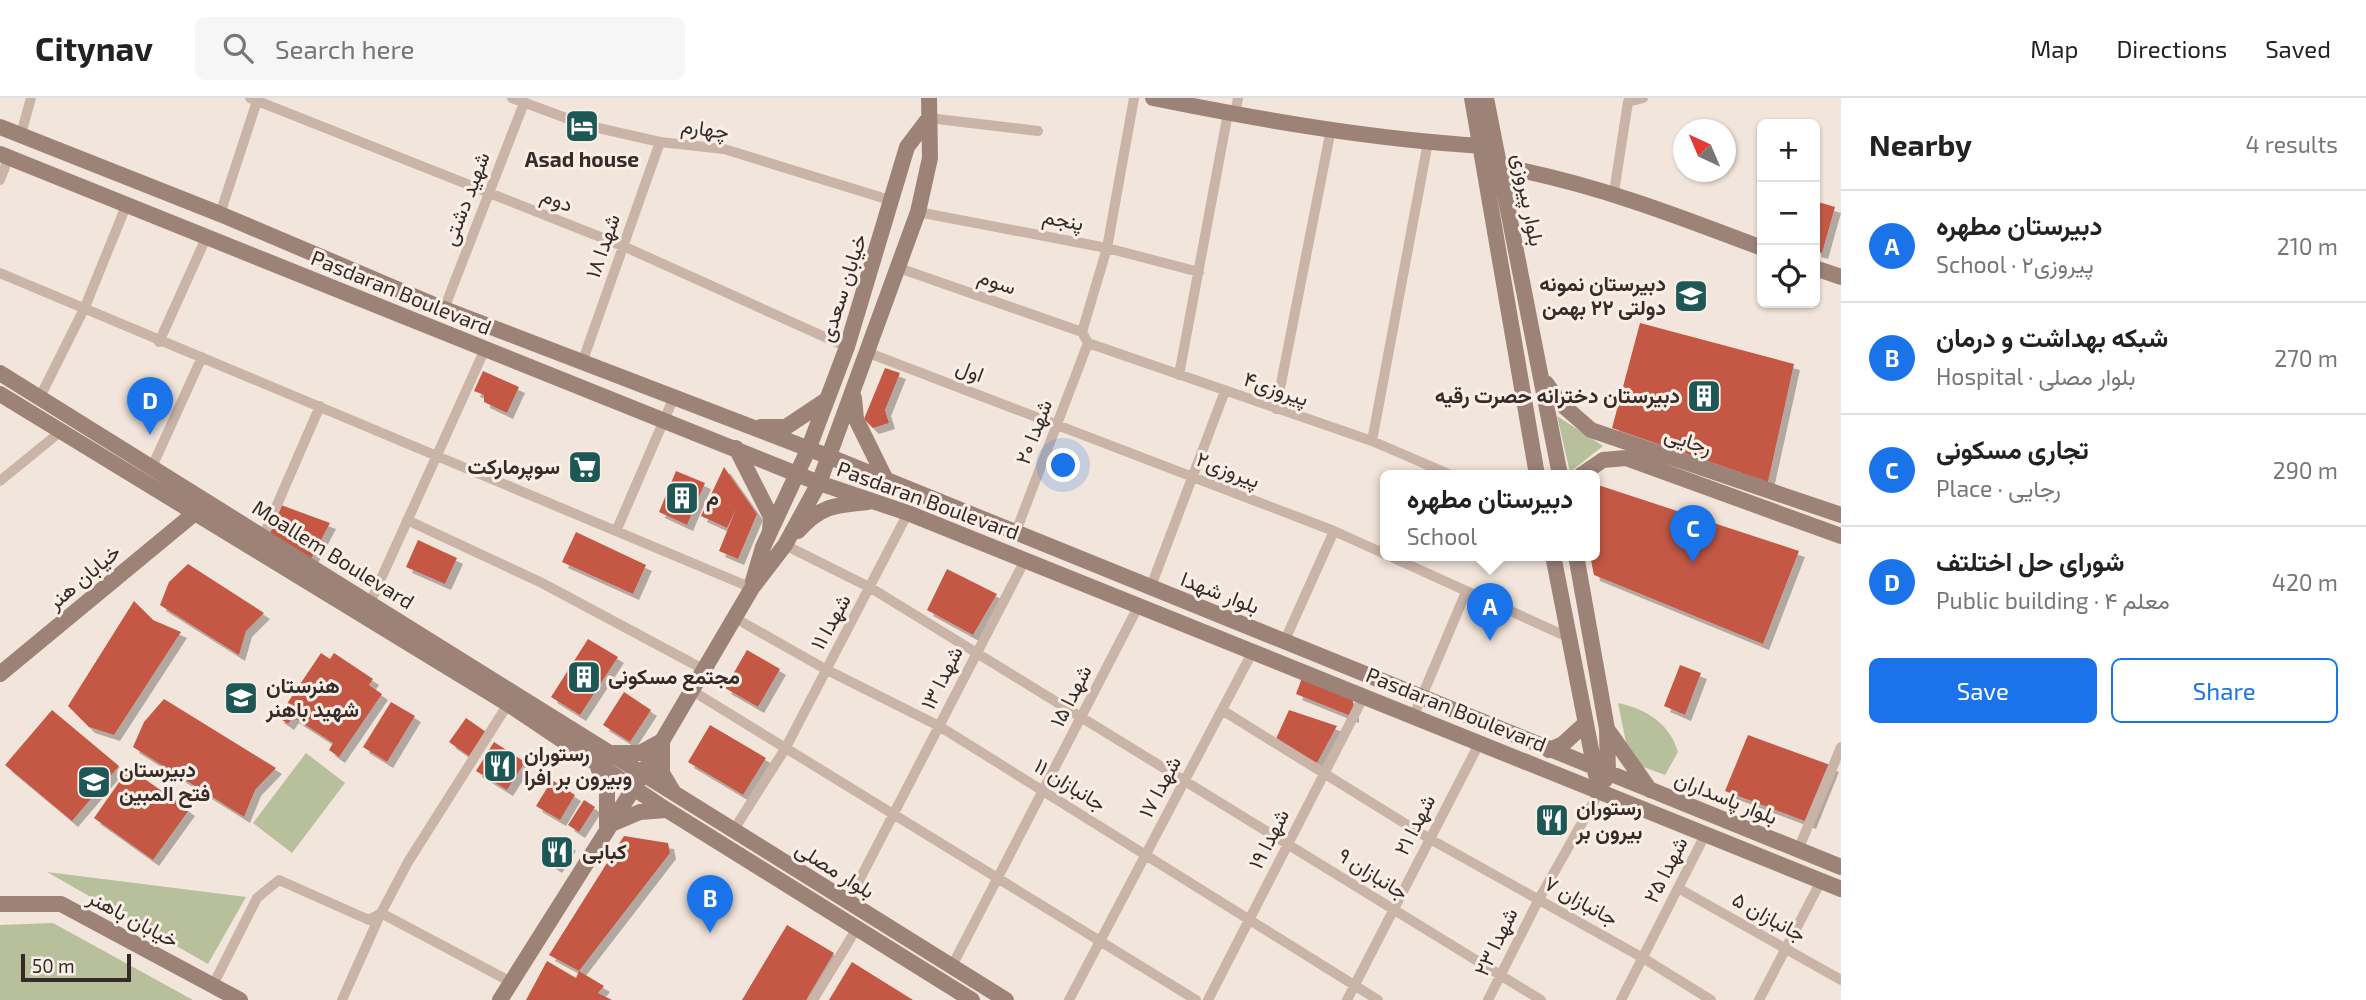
<!DOCTYPE html>
<html lang="en">
<head>
<meta charset="utf-8">
<style>
  body { margin:0; font-family:"Exo 2",Vazirmatn,sans-serif; background:#f6f6f6; color:#222 }
  .controls { position:absolute; right:21px; top:21px; display:grid; overflow:hidden; border-radius:10px; box-shadow:0 2px 5px #0004 }
  .controls button { width:63px; height:63px; display:grid; place-items:center; padding:0; border:0; border-bottom:2px solid #e0e0e0; background:#fff; color:#222; font:35px sans-serif }
  .compass { position:absolute; left:1673px; top:21px; width:63px; height:63px; border-radius:50%; background:#fff; box-shadow:0 2px 5px #0004; rotate:316deg }
  .scale { position:absolute; left:21px; bottom:18px; width:110px; box-sizing:border-box; padding-left:7px; border:4px solid #362b27; border-top:0; font-size:19px; line-height:24px; white-space:nowrap; color:#362b27; -webkit-text-stroke:5px #f9efe7; paint-order:stroke }
  .you { position:absolute; left:1064px; top:368px; width:24px; height:24px; margin:-18px; border:5px solid #fff; border-radius:50%; background:#1a73e8; box-shadow:0 0 0 10px #1a73e833 }
  .badge { display:grid; place-items:center; width:46px; height:46px; border-radius:50%; background:#1a73e8; color:#fff; font-size:23px; font-weight:700 }
  .pin { position:absolute; translate:-50% -58px; filter:drop-shadow(0 2px 4px #0008) }
  .pin::after { content:''; position:absolute; top:37px; width:24px; height:21px; background:inherit; clip-path:polygon(0 0,100% 0,50% 100%) }
  .popup { position:absolute; left:1380px; top:372px; width:220px; height:91px; box-sizing:border-box; display:grid; place-content:center; border-radius:10px; background:#fff; filter:drop-shadow(0 2px 5px #0005); font-size:23px; white-space:nowrap; color:#767676 }
  .popup b { font-size:26px; color:#222 }
  .popup::after { content:''; position:absolute; left:50%; top:100%; margin-left:-14px; border:14px solid transparent; border-top-color:#fff }
  .list { margin:0; padding:0; list-style:none }
  h2 { display:flex; justify-content:space-between; align-items:center; height:91px; margin:0; padding:0 28px; font-size:30px }
  h2 small { font-size:23px; font-weight:400; color:#767676 }
  .list li { display:grid; grid-template-columns:46px 1fr auto; gap:21px; align-items:center; box-sizing:border-box; height:112px; padding:0 28px; border-top:2px solid #e0e0e0 }
  .list b { display:block; font-size:26px; white-space:nowrap }
  .list p { margin:0; font-size:23px; white-space:nowrap; color:#767676 }
  .list em { font-size:23px; font-style:normal; color:#767676 }
  .actions { display:flex; gap:14px; padding:21px 28px }
  .actions a { flex:1; padding:16px 0; border:2px solid #1a73e8; border-radius:10px; text-align:center; font-size:24px; color:#1a73e8 }
  .actions .main { background:#1a73e8; color:#fff }
  .icon { flex:none; width:38px; height:38px; fill:none; stroke:currentColor; stroke-width:2; stroke-linecap:round; stroke-linejoin:round }
  .map { position:relative; flex:none; width:1841px; height:902px; overflow:hidden }
  header { display:flex; align-items:center; gap:42px; box-sizing:border-box; height:98px; padding:0 35px; background:#fff; border-bottom:2px solid #e0e0e0 }
  header strong { font-size:33px }
  nav { display:flex; gap:38px; margin-inline-start:auto; font-size:24px }
  .search { width:490px; height:63px; background:#f6f6f6; display:flex; align-items:center; gap:18px; box-sizing:border-box; padding:0 24px; border-radius:10px; color:#767676; font-size:26px }
  main { display:flex }
  aside { flex:1; background:#fff }
  .map>svg:first-child { display:block }
  .green { fill:#b7c09b }
  .building { fill:#c55945; filter:url(#shadow) }
  .lines { fill:none; stroke-linecap:round; stroke-linejoin:round }
  .street { stroke:#cab4a7; stroke-width:10 }
  .secondary { stroke:#9d8278; stroke-width:16 }
  .labels { text-anchor:middle; stroke-width:6; stroke-linejoin:round; paint-order:stroke }
  .street-label { font-size:21px; fill:#362b27; stroke:#f9efe7 }
  .poi-label { font-size:21px; font-weight:bold; fill:#362b27; stroke:#f9efe7; text-anchor:start }
</style>
</head>
<body>
<header>
<strong>Citynav</strong>
<div class="search"><svg class="icon" aria-label="search" viewBox="0 0 24 24"><circle cx="10" cy="10" r="6"/><path d="M15 15l6 6"/></svg>Search here</div>
<nav><a>Map</a><a>Directions</a><a>Saved</a></nav>
</header>
<main>
<div class="map">
<svg width="1841" height="902" viewBox="0 0 1841 902">
  <defs>
    <filter id="shadow"><feDropShadow dx="6" dy="6" stdDeviation="0" flood-color="#0004"/></filter>
  </defs>
  <rect width="100%" height="100%" fill="#f2e5db"/>
  <!-- green -->
  <path class="green" d="M1557,318L1603,348L1570,374Z
    M1618,605C1647,611 1670,626 1678,654L1665,677L1630,664Z
    M306,655L345,685L292,755L253,725Z
    M47,774L246,799L208,866Z
    M53,825L193,902H0V827Z"/>
  <!-- building -->
  <path class="building" d="M1815,103L1835,109L1822,155L1815,153Z
    M1640,225L1794,266L1768,384L1612,330Z
    M885,270L900,275L885,312L889,325L873,330L864,321Z
    M483,273L519,289L507,315L484,304V297L474,293Z
    M724,369L757,416L738,461L719,453L736,411L727,430L701,418Z
    M676,373L705,385L687,427L659,414Z
    M1598,387L1799,453L1763,546L1594,477L1590,457H1595V391Z
    M281,407L330,425L310,463L268,437Z
    M576,434L646,467L633,496L562,464Z
    M418,442L457,460L445,486L406,469Z
    M188,466L264,515L246,533L239,557L160,507L169,484Z
    M947,471L997,496L973,537L927,512Z
    M134,503L153,522L181,534L114,637L89,629L68,608Z
    M588,541L618,559L580,617L551,599Z
    M747,552L780,571L758,609L725,590Z
    M321,555L330,561L334,555L373,581L369,587L382,596L339,659L329,652L333,645L293,619L288,626L278,619Z
    M1680,567L1701,575L1685,617L1664,608Z
    M1302,580L1353,601V619L1296,596Z
    M624,594L651,612L630,644L603,627Z
    M164,601L276,670L255,692L244,719L133,649L144,624Z
    M391,604L415,618L387,664L363,649Z
    M52,612L119,668L72,723L5,667Z
    M1289,612L1337,628L1317,665L1275,643Z
    M466,620L486,634L469,658L449,644Z
    M710,627L766,660L743,697L688,664Z
    M1748,637L1833,668L1810,725L1725,693Z
    M494,644L525,664L507,692L476,673Z
    M129,670L189,712L153,762L94,720Z
    M552,682L575,697L560,722L536,708Z
    M584,702L595,709L579,734L568,727Z
    M624,738L668,745L670,755L579,873L604,888L598,895L612,902H526L547,863L576,880L579,873L549,857Z
    M558,739L570,747L556,769L544,761Z
    M787,827L834,855L806,902H742Z
    M852,864L913,902H829Z"/>
  <g class="lines">
    <!-- street -->
    <path class="street" d="M250,0L623,148L847,249
      M512,0L585,27L660,44L724,51L893,103
      M1235,16L1238,0
      M929,20L1038,33
      M21,36L31,0
      M0,82L9,59
      M1614,94L1628,4L1643,0
      M918,114L1107,150L1199,174
      M220,116L258,0
      M899,170L1082,234
      M0,175L752,490
      M444,211L524,5
      M159,244L206,140
      M1088,245L1372,343L1451,377
      M1088,245L1082,234L1107,150L1134,0
      M869,255L1334,433L1385,456
      M582,265L660,44
      M1179,277L1228,15
      M39,301L85,209L126,108
      M1276,311L1331,31
      M1372,343L1428,44
      M152,369L202,259
      M0,383L60,334
      M407,422L542,485L703,571
      M617,431L674,299
      M1015,436L1088,245
      M263,439L320,308
      M785,447L871,490L1541,902
      M1387,457L1570,540
      M1150,491L1225,293
      M370,505L485,251
      M735,520L827,572L939,628L1378,902
      M1285,542L1334,433
      M691,592L1196,902
      M1222,612L1430,741L1643,860L1711,902
      M1414,617L1466,494
      M733,733L785,651L908,415
      M1798,752L1841,649
      M1678,790L1841,882
      M848,804L1025,462
      M952,868L1139,507
      M213,887L257,800L279,782L369,822L381,815L511,884
      M342,902L381,815L408,764L508,606
      M813,902L857,830
      M1069,902L1253,553
      M1208,902L1364,598
      M1347,902L1480,644
      M1488,902L1539,801L1600,693
      M1621,902L1706,735
      M1759,902L1821,783"/>
    <!-- secondary -->
    <path class="secondary" d="M1153,0C1261,22 1371,41 1482,48
      M1472,0L1537,377
      M1486,0L1560,377
      M0,29L220,116L444,211L830,359L1841,769
      M0,56L819,385L908,415L1841,791
      M1500,68C1595,86 1673,116 1762,150
      M1815,170L1841,179
      M0,275L1006,902
      M1546,285L1559,304L1591,332L1841,417
      M0,296L508,606L659,707L972,902
      M854,300L856,321L887,384
      M761,329H786L825,303
      M736,350L771,419L770,433
      M1581,377L1603,362L1626,360L1841,438
      M798,433C821,407 836,407 868,404
      M1553,457L1596,677
      M1576,457L1607,631L1608,676L1605,682
      M753,483L763,449L808,352L847,249L907,49L929,20
      M0,576L196,414
      M1607,631L1650,692
      M1549,652L1563,646L1586,625
      M608,655H640L662,643V675L674,695
      M597,666L607,694V728L640,714L666,712
      M0,806H61L240,902
      M500,902L642,677L752,490L785,447L819,385L918,114L930,60L929,0"/>
  </g>
  <!-- icons -->
  <defs>
    <g id="hotel-square" transform="scale(1.75)"><rect x="-9" y="-9" width="18" height="18" rx="4" fill="#1d5756" stroke="#f9efe7"/><path d="M-6-4.5h1.5V1H6V5H4.5V3h-9V5H-6ZM-4 0a1.8 1.8 0 1 1 3.6 0ZM.5 0V-2.5h3Q6-2.5 6 0Z" fill="#fff"/></g>
    <g id="school-square" transform="scale(1.75)"><rect x="-9" y="-9" width="18" height="18" rx="4" fill="#1d5756" stroke="#f9efe7"/><path d="M0-5L7-2L0 1L-7-2ZM-4 1L0 2.5L4 1V4Q0 6-4 4Z" fill="#fff"/></g>
    <g id="building-square" transform="scale(1.75)"><rect x="-9" y="-9" width="18" height="18" rx="4" fill="#1d5756" stroke="#f9efe7"/><path d="M-4-6H4V6H1V3H-1V6H-4ZM-2.5-4.3h1.7v1.8h-1.7ZM.8-4.3h1.7v1.8H.8ZM-2.5-1h1.7V.8h-1.7ZM.8-1h1.7V.8H.8Z" fill="#fff"/></g>
    <g id="supermarket-square" transform="scale(1.75)"><rect x="-9" y="-9" width="18" height="18" rx="4" fill="#1d5756" stroke="#f9efe7"/><path d="M-6-5.5h2.5l.6 2H6L4.5 2H-2.5L-4.4-4H-6ZM-1.5 3.2a1.3 1.3 0 1 0 .1 0ZM3 3.2a1.3 1.3 0 1 0 .1 0Z" fill="#fff"/></g>
    <g id="university-square" transform="scale(1.75)"><rect x="-9" y="-9" width="18" height="18" rx="4" fill="#1d5756" stroke="#f9efe7"/><path d="M0-5L7-2L0 1L-7-2ZM-4 1L0 2.5L4 1V4Q0 6-4 4Z" fill="#fff"/></g>
    <g id="restaurant-square" transform="scale(1.75)"><rect x="-9" y="-9" width="18" height="18" rx="4" fill="#1d5756" stroke="#f9efe7"/><path d="M-5-6h1v4h1v-4h1v4h1v-4h1v5L-1.5 .5V6h-2V.5L-5-1ZM5-6V6H3V1.5H1.5Q1.5-4 5-6Z" fill="#fff"/></g>
  </defs>
  <g fill-rule="evenodd">
    <use href="#hotel-square" x="582" y="28"/>
    <use href="#school-square" x="1691" y="198"/>
    <use href="#building-square" x="1704" y="298"/>
    <use href="#supermarket-square" x="585" y="369"/>
    <use href="#building-square" x="682" y="400"/>
    <use href="#building-square" x="584" y="579"/>
    <use href="#university-square" x="241" y="600"/>
    <use href="#restaurant-square" x="500" y="668"/>
    <use href="#school-square" x="94" y="684"/>
    <use href="#restaurant-square" x="1552" y="722"/>
    <use href="#restaurant-square" x="557" y="754"/>
  </g>
  <g class="labels">
    <!-- street labels -->
    <g class="street-label">
      <text transform="translate(705 31) rotate(8)" y="7">چهارم</text>
      <text transform="translate(466 101) rotate(-69)" y="7">شهید دشتی</text>
      <text transform="translate(557 102) rotate(21)" y="7">دوم</text>
      <text transform="translate(1528 102) rotate(79)" y="7">بلوار پیروزی</text>
      <text transform="translate(1063 122) rotate(11)" y="7">پنجم</text>
      <text transform="translate(603 148) rotate(-71)" y="7">شهدا ۱۸</text>
      <text transform="translate(997 184) rotate(19)" y="7">سوم</text>
      <text transform="translate(843 190) rotate(-72)" y="7">خیابان سعدی</text>
      <text transform="translate(401 195) rotate(22)" y="7">Pasdaran Boulevard</text>
      <text transform="translate(970 273) rotate(21)" y="7">اول</text>
      <text transform="translate(1276 291) rotate(19)" y="7">پیروزی۴</text>
      <text transform="translate(1034 334) rotate(-69)" y="7">شهدا ۲۰</text>
      <text transform="translate(1688 343) rotate(18)" y="7">رجایی</text>
      <text transform="translate(1228 372) rotate(21)" y="7">پیروزی۲</text>
      <text transform="translate(928 403) rotate(20)" y="7">Pasdaran Boulevard</text>
      <text transform="translate(333 457) rotate(32)" y="7">Moallem Boulevard</text>
      <text transform="translate(84 479) rotate(-40)" y="7">خیابان هنر</text>
      <text transform="translate(1220 495) rotate(21)" y="7">بلوار شهدا</text>
      <text transform="translate(831 524) rotate(-61)" y="7">شهدا ۱۱</text>
      <text transform="translate(942 580) rotate(-63)" y="7">شهدا ۱۳</text>
      <text transform="translate(1071 598) rotate(-63)" y="7">شهدا ۱۵</text>
      <text transform="translate(1456 612) rotate(22)" y="7">Pasdaran Boulevard</text>
      <text transform="translate(1070 687) rotate(32)" y="7">جانبازان ۱۱</text>
      <text transform="translate(1160 689) rotate(-62)" y="7">شهدا ۱۷</text>
      <text transform="translate(1726 700) rotate(22)" y="7">بلوار پاسداران</text>
      <text transform="translate(1415 727) rotate(-63)" y="7">شهدا ۲۱</text>
      <text transform="translate(1269 741) rotate(-63)" y="7">شهدا ۱۹</text>
      <text transform="translate(835 772) rotate(32)" y="7">بلوار مصلی</text>
      <text transform="translate(1666 772) rotate(-63)" y="7">شهدا ۲۵</text>
      <text transform="translate(1373 776) rotate(32)" y="7">جانبازان ۹</text>
      <text transform="translate(1581 803) rotate(29)" y="7">جانبازان ۷</text>
      <text transform="translate(1769 819) rotate(29)" y="7">جانبازان ۵</text>
      <text transform="translate(133 821) rotate(28)" y="7">خیابان باهنر</text>
      <text transform="translate(1496 844) rotate(-64)" y="7">شهدا ۲۳</text>
    </g>
    <!-- poi labels -->
    <g class="poi-label">
      <text x="582" y="69" text-anchor="middle">Asad house</text>
      <text x="1666" y="193" text-anchor="end">دبیرستان نمونه<tspan x="1666" dy="24">دولتی ۲۲ بهمن</tspan></text>
      <text x="1680" y="305" text-anchor="end">دبیرستان دخترانه حصرت رقیه</text>
      <text x="560" y="376" text-anchor="end">سوپرمارکت</text>
      <text x="706" y="407">م</text>
      <text x="608" y="586">مجتمع مسکونی</text>
      <text x="266" y="595">هنرستان<tspan x="266" dy="24">شهید باهنر</tspan></text>
      <text x="524" y="663">رستوران<tspan x="524" dy="24">وبیرون بر افرا</tspan></text>
      <text x="119" y="679">دبیرستان<tspan x="119" dy="24">فتح المبین</tspan></text>
      <text x="1576" y="717">رستوران<tspan x="1576" dy="24">بیرون بر</tspan></text>
      <text x="582" y="761">کبابی</text>
    </g>
  </g>
</svg>
<div class="controls">
<button>+</button>
<button>−</button>
<button><svg class="icon" aria-label="locate" viewBox="0 0 24 24"><circle cx="12" cy="12" r="6"/><path d="M12 2v4M12 18v4M2 12h4M18 12h4"/></svg></button>
</div>
<svg class="compass" viewBox="-18 -18 36 36"><path d="M0-13l5 13h-10z" fill="#e53935"/><path d="M0 13l5-13h-10z" fill="#767676"/></svg>
<div class="scale">50 m</div>
<div class="you"></div>
<div class="pin badge" style="left:1490px;top:543px">A</div>
<div class="popup"><b>دبیرستان مطهره</b>School</div>
<div class="pin badge" style="left:710px;top:835px">B</div>
<div class="pin badge" style="left:1693px;top:465px">C</div>
<div class="pin badge" style="left:150px;top:337px">D</div>
</div>
<aside>
<h2>Nearby<small>4 results</small></h2>
<ul class="list">
<li><span class="badge">A</span><div><b>دبیرستان مطهره</b><p>School · پیروزی۲</p></div><em>210 m</em></li>
<li><span class="badge">B</span><div><b>شبکه بهداشت و درمان</b><p>Hospital · بلوار مصلی</p></div><em>270 m</em></li>
<li><span class="badge">C</span><div><b>تجاری مسکونی</b><p>Place · رجایی</p></div><em>290 m</em></li>
<li><span class="badge">D</span><div><b>شورای حل اختلتف</b><p>Public building · معلم ۴</p></div><em>420 m</em></li>
</ul>
<div class="actions"><a class="main">Save</a><a>Share</a></div>
</aside>
</main>
</body>
</html>
